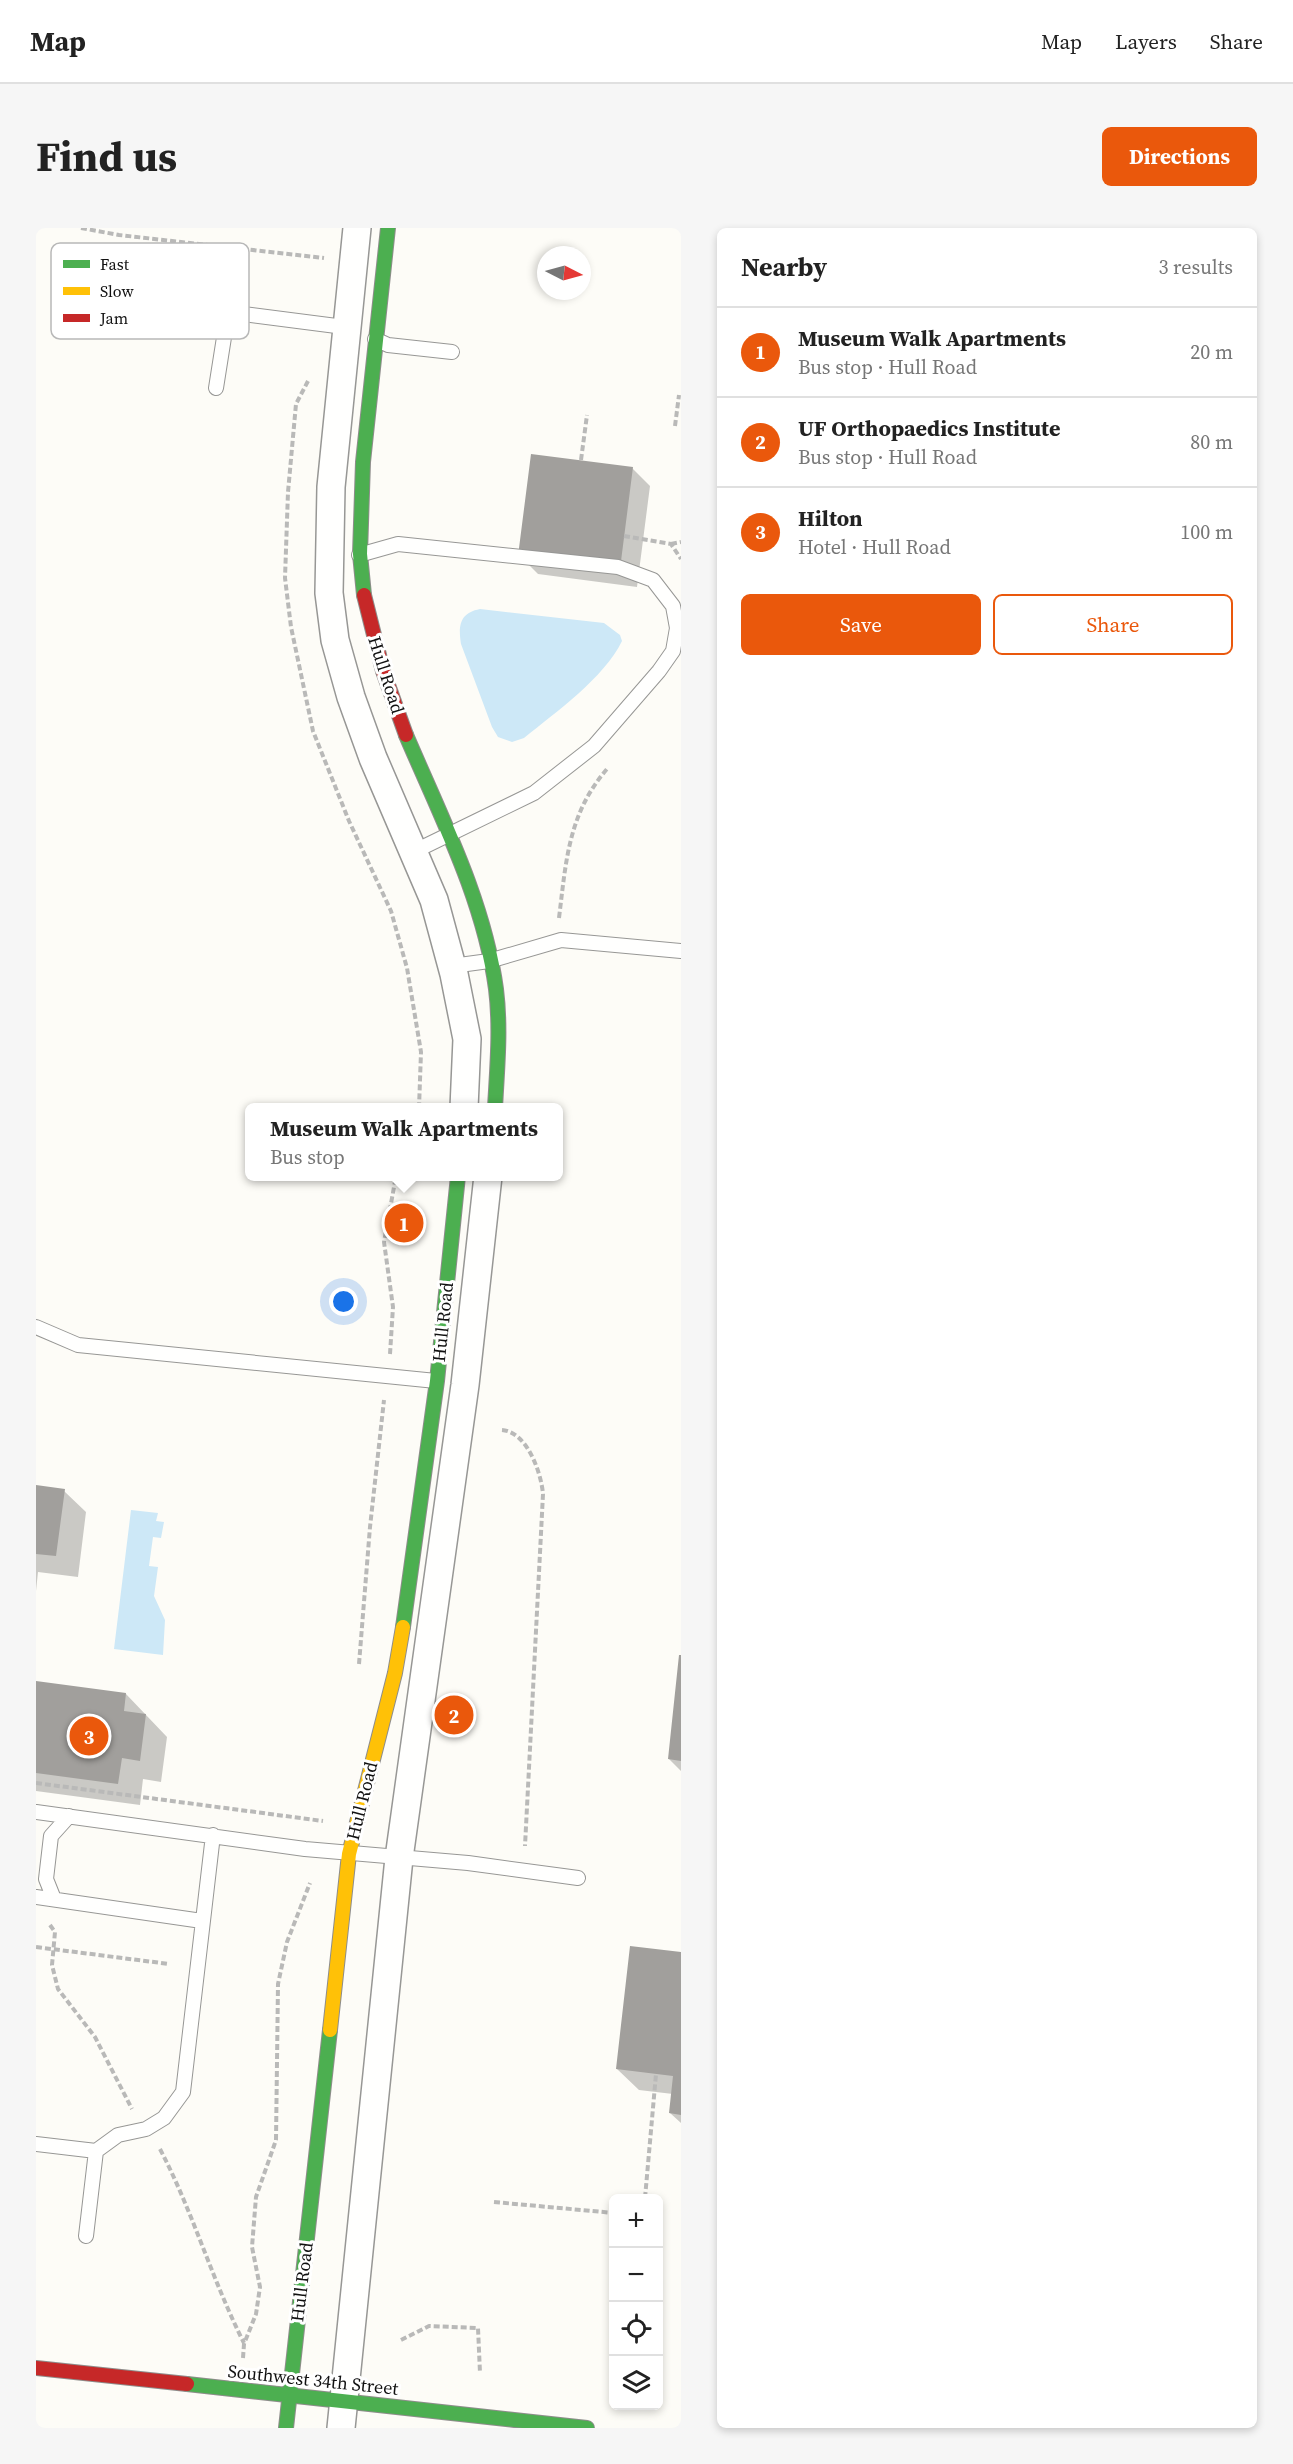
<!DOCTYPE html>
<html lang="en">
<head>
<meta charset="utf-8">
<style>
  body { margin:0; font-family:"Source Serif 4",serif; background:#f6f6f6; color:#222 }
  .controls { position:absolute; right:18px; bottom:18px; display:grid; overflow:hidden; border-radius:9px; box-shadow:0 3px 9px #0003 }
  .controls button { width:54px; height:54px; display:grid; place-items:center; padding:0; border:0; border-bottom:2px solid #e0e0e0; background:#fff; color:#222; font:30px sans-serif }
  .compass { position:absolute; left:501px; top:18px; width:54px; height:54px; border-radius:50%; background:#fff; box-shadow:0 3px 9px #0003; rotate:96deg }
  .you { position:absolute; left:308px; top:1074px; width:21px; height:21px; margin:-15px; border:4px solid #fff; border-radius:50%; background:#1a73e8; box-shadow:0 0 0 9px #1a73e833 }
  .badge { display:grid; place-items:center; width:39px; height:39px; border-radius:50%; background:#ea580c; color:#fff; font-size:20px; font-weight:700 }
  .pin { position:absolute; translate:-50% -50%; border:3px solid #fff; box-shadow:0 2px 6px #0006 }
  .popup { position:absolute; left:209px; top:875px; width:318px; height:78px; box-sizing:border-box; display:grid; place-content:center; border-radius:9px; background:#fff; filter:drop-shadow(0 2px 4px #0005); font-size:20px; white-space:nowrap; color:#767676 }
  .popup b { font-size:22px; color:#222 }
  .popup::after { content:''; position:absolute; left:50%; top:100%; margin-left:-12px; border:12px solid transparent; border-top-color:#fff }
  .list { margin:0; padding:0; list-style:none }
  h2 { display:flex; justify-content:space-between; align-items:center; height:78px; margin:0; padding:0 24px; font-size:26px }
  h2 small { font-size:20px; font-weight:400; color:#767676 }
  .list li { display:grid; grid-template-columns:39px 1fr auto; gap:18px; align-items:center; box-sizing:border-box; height:90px; padding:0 24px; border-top:2px solid #e0e0e0 }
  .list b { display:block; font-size:22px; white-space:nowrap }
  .list p { margin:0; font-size:20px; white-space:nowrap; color:#767676 }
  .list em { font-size:20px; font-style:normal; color:#767676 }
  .actions { display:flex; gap:12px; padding:18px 24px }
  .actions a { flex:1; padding:14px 0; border:2px solid #ea580c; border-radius:9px; text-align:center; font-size:21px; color:#ea580c }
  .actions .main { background:#ea580c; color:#fff }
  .icon { flex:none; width:33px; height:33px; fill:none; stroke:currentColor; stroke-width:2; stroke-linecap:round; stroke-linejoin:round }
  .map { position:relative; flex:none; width:645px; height:2200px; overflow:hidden; border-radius:9px }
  header { display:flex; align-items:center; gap:36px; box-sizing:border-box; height:84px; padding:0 30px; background:#fff; border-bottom:2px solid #e0e0e0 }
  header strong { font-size:28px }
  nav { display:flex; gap:33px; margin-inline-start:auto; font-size:21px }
  .intro { display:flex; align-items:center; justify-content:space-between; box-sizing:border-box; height:144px; padding:0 36px }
  h1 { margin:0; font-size:42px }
  .button { padding:15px 27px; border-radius:9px; background:#ea580c; color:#fff; font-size:21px; font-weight:700 }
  main { display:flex; gap:36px; padding:0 36px }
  aside { flex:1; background:#fff; border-radius:9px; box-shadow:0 3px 9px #0003 }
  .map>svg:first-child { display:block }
  .water { fill:#cde8f7 }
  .shadow { fill:#0003 }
  .building { fill:#a19f9c }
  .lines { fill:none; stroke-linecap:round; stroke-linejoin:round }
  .lane-casing { stroke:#979795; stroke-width:16 }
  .street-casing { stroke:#979795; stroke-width:30 }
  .fast-casing { stroke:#8e8d8b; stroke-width:16 }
  .slow-casing { stroke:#8e8d8b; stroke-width:16 }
  .jam-casing { stroke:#8e8d8b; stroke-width:16 }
  .path { stroke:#b9b9b8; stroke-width:4; stroke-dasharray:6 3; stroke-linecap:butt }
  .lane { stroke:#fffffe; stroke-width:14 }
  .street { stroke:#fffffe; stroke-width:27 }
  .fast { stroke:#4caf50; stroke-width:14 }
  .slow { stroke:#ffc107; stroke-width:14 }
  .jam { stroke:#c62828; stroke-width:14 }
  .labels { text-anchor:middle; stroke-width:6; stroke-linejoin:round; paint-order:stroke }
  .street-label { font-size:18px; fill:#111; stroke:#fff }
  .key { fill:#fff; stroke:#b8b8b8; stroke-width:1.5 }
  .key-label { font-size:16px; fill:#111 }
</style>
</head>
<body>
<header>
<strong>Map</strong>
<nav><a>Map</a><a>Layers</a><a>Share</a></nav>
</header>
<div class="intro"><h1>Find us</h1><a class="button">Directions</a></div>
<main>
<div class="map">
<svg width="645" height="2200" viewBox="0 0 645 2200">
  <rect width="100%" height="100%" fill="#fdfcf7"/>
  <!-- water -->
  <path class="water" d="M444,381L568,395L584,407L586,413C568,450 520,484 488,510L476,514L462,509L456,499L425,416C422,397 424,385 444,381Z
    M95,1282L122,1285L120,1293L128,1294L125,1310L117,1309L113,1338L122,1339L118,1368L129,1392L127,1427L78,1421Z"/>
  <!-- shadow -->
  <path class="shadow" d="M596,240L614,258L601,359L502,346L484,328Z
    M0,1259L28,1263L50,1284L42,1349L2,1344L0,1363Z
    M645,1427V1543L633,1531Z
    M0,1454L90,1466L131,1509L125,1554L107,1551L104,1577L0,1563Z
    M645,1725V1895L634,1885L637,1866L603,1862L581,1841Z"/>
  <!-- building -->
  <path class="building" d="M495,226L597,239L584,341L482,328Z
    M0,1257L29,1261L20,1328L0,1326Z
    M643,1427H645V1533L632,1531Z
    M0,1453L90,1465L88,1483L110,1486L104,1533L86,1530L82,1556L0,1545Z
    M594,1718L645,1724V1887L633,1885L637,1848L580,1841Z"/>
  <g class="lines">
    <!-- lane casing -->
    <g class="lane-casing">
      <path id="lane" d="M339,111L352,117L416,124
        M180,160L192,84L316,100
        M323,327L362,316L582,339L617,352L637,378L641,400L637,423L623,443L558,518L498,565L377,624
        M416,738L453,733L525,712L645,723
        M0,1099L42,1117L400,1153
        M0,1584L269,1621L432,1635L542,1650
        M0,1669L166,1693
        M18,1671L10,1651L15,1608L33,1588
        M0,1916L60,1923L50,2008
        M60,1923L82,1907L110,1901L128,1890L147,1864L177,1607"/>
    </g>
    <!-- street casing -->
    <g class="street-casing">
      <path id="street" d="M321,0L295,259L293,365L299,412L315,469L337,530L398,672L418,746L431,811L428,880
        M305,2200L363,1630L429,1157L452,948"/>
    </g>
    <!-- fast casing -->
    <g class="fast-casing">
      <path id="fast" d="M328,367L324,326L327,234L352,0
        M370,507C405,589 448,672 460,761C465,801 461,841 459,880
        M367,1399L401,1153L422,948
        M151,2156L551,2200
        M250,2200L294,1802"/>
    </g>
    <!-- slow casing -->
    <g class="slow-casing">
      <path id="slow" d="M294,1802L313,1626L359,1445L367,1399"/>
    </g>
    <!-- jam casing -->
    <g class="jam-casing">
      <path id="jam" d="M328,367L347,443L370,507
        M0,2140L151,2156"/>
    </g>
    <!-- path -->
    <path class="path" d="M45,0L83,7L288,30
      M272,153L260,176L252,264L249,350L255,399L277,503L313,593L355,683L371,740L385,824L383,880
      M639,198L643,167
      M545,232L551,187
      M588,308L635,316L645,331
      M635,316L645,314
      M523,690C530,634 532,586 571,541
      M354,1126L357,1079L348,1014L360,948
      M466,1202C491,1204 505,1244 507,1266L489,1618
      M323,1436L334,1299L348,1172
      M0,1555L287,1593
      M14,1697L19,1704L16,1737L22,1761L59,1809L96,1881
      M0,1719L133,1736
      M124,1921C157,1984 176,2052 208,2115
      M609,1970L620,1846
      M458,1974L578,1985
      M365,2112L393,2098L442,2100L444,2145
      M207,2130L208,2116L220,2086L224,2059L216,2019L220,1969L240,1912L242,1756L251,1714L274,1655"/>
    <!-- lane -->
    <use href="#lane" class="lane"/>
    <!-- street -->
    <use href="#street" class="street"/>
    <!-- fast -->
    <use href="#fast" class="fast"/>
    <!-- slow -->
    <use href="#slow" class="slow"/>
    <!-- jam -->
    <use href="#jam" class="jam"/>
  </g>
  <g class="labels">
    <!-- street labels -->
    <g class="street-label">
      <text transform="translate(350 447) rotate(72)" y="6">Hull Road</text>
      <text transform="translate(407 1094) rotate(-84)" y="6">Hull Road</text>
      <text transform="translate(326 1573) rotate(-76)" y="6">Hull Road</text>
      <text transform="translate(266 2054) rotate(-83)" y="6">Hull Road</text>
      <text transform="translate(277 2152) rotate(6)" y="6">Southwest 34th Street</text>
    </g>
  </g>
  <!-- legend -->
  <rect x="15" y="15" width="198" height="96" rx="9" class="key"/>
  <rect x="27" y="32" width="27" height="8" fill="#4caf50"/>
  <rect x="27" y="59" width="27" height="8" fill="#ffc107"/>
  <rect x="27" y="86" width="27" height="8" fill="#c62828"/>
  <g class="key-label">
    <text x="64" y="42">Fast</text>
    <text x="64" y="69">Slow</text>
    <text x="64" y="96">Jam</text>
  </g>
</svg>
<div class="controls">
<button>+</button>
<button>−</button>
<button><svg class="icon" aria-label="locate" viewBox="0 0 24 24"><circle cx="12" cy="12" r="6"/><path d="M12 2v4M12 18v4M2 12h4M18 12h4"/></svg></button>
<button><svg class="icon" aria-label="layers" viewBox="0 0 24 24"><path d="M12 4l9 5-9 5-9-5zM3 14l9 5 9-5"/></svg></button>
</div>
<svg class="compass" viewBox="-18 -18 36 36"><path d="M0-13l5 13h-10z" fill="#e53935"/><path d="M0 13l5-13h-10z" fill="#767676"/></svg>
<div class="you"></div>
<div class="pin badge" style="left:368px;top:995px">1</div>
<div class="popup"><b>Museum Walk Apartments</b>Bus stop</div>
<div class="pin badge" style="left:418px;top:1487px">2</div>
<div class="pin badge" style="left:53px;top:1508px">3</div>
</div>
<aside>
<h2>Nearby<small>3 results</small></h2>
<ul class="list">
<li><span class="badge">1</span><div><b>Museum Walk Apartments</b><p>Bus stop · Hull Road</p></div><em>20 m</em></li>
<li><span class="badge">2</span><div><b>UF Orthopaedics Institute</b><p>Bus stop · Hull Road</p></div><em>80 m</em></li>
<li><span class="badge">3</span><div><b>Hilton</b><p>Hotel · Hull Road</p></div><em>100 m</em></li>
</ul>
<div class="actions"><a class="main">Save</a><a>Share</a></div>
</aside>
</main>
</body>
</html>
